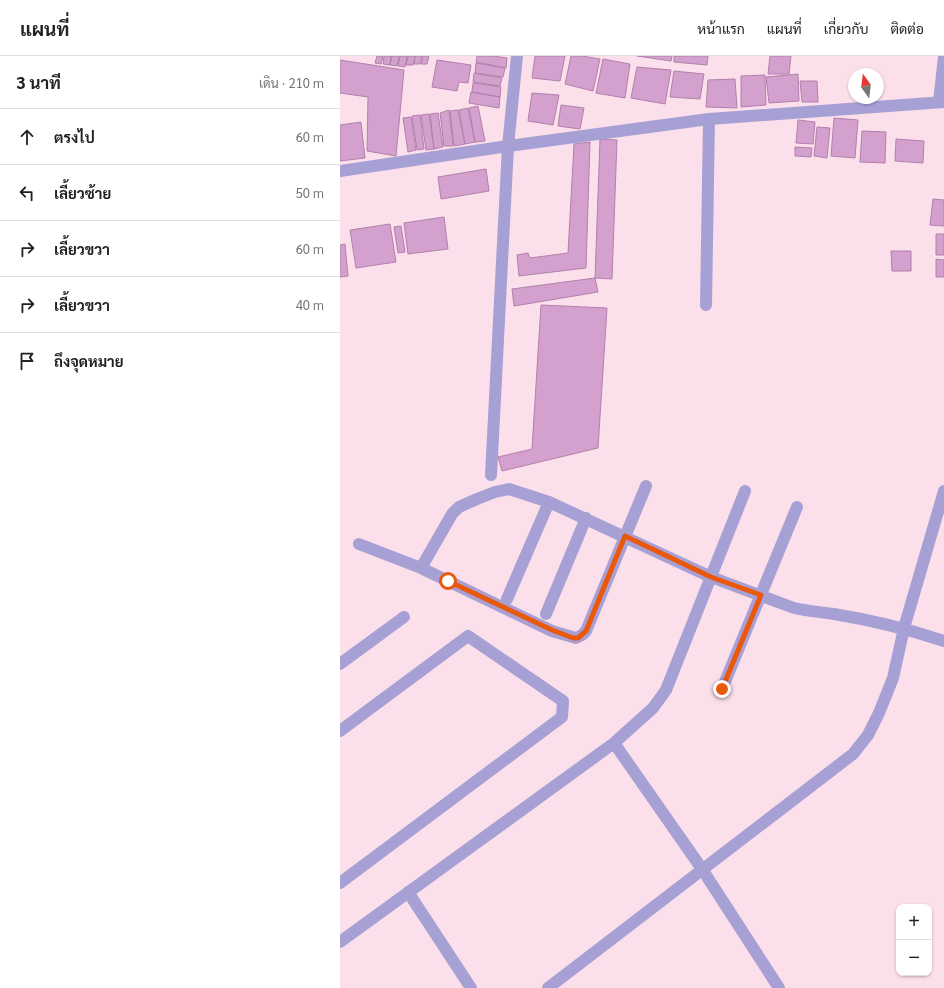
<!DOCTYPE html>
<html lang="th">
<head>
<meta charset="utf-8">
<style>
  body { margin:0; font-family:Georgia,Sarabun,serif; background:#f2f2f2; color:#222 }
  .controls { position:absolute; right:12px; bottom:12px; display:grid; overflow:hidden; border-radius:8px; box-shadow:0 1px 3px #0004 }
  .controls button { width:36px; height:36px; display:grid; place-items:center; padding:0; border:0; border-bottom:1px solid #e0e0e0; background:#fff; color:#222; font:20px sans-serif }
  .compass { position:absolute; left:508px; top:12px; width:36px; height:36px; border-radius:50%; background:#fff; box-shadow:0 1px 3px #0004; rotate:346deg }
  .stop { position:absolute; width:12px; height:12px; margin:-9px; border:3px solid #ea580c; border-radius:50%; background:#fff }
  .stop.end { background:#ea580c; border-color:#fff; box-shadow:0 1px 4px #0008 }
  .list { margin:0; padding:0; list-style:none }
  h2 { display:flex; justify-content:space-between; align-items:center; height:52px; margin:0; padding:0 16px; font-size:17px }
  h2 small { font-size:13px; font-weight:400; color:#767676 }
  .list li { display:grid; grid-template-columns:26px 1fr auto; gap:12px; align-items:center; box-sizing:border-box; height:56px; padding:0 16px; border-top:1px solid #e0e0e0 }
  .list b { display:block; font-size:15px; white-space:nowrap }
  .list em { font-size:13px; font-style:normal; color:#767676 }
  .icon { flex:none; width:22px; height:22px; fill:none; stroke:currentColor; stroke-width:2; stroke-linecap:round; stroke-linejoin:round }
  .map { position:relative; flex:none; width:604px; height:932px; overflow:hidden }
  header { display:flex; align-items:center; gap:24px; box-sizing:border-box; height:56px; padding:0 20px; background:#fff; border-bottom:1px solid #e0e0e0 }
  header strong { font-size:19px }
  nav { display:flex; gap:22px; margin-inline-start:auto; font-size:14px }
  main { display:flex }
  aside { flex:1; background:#fff }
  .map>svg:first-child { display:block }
  .building { fill:#d4a0cd; stroke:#b280ac }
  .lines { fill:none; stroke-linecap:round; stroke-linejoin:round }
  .minor { stroke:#a7a0d4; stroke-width:12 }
  .route { stroke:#ea580c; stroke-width:5 }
</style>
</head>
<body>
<header>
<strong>แผนที่</strong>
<nav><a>หน้าแรก</a><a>แผนที่</a><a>เกี่ยวกับ</a><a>ติดต่อ</a></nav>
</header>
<main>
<aside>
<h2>3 นาที<small>เดิน · 210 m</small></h2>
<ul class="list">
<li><svg class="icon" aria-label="ahead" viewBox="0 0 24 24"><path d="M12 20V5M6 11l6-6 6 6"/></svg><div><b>ตรงไป</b></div><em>60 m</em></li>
<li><svg class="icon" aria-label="left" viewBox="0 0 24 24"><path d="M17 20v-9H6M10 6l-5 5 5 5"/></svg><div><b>เลี้ยวซ้าย</b></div><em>50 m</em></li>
<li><svg class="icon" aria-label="right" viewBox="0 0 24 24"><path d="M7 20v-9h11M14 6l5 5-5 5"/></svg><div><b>เลี้ยวขวา</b></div><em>60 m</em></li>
<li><svg class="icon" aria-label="right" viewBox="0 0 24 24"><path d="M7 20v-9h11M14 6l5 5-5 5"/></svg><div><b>เลี้ยวขวา</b></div><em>40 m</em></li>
<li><svg class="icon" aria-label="arrive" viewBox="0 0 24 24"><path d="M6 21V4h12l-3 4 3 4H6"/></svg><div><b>ถึงจุดหมาย</b></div></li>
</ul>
</aside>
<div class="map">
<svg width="604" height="932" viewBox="0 0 604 932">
  <rect width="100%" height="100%" fill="#fbdfeb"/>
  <!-- building -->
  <path class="building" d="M37,0H43L41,8L35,7Z
    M44,0H51L50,9L43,8Z
    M52,0H59L57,10L50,9Z
    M60,0H67L65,11L58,10Z
    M68,0H75L73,9H66Z
    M75,0H82L80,8H74Z
    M83,0H89L87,8H81Z
    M137,0H153L167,2L166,12L136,6Z
    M195,0H225L220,25L192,22Z
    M231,0H242L260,3L253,35L225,28Z
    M297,0H332L331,5Z
    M334,0H368L367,9L334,6Z
    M430,0H451L449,18H428Z
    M263,3L290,8L285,42L256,37Z
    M0,4L64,14L56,100L27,95L28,41L0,37Z
    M97,4L131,9L128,27L119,26L117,35L92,31Z
    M136,7L165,12L163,21L135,17Z
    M297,11L331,14L325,48L291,42Z
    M334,15L364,18L360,43L330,41Z
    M134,17L162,22L160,30L133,26Z
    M458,18L459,45L429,47L426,21Z
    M425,19L426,49L401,51V20Z
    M395,23L397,52L366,51L368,24Z
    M460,25H477L478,46H462Z
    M133,27L161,31L160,41L132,36Z
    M131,36L160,41L159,52L129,47Z
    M192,37L219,39L213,69L188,65Z
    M221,49L244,52L240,73L218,70Z
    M138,50L145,85L135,86L129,52Z
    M128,52L135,86L125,88L119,54Z
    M109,54L113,90H104L100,57Z
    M118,54L125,88L114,90L110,55Z
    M98,57L103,91L94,93L90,58Z
    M89,58L94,93L86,94L81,59Z
    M80,59L84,93L77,94L72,60Z
    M71,61L76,94L68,96L63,62Z
    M494,62L518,64L515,102L491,100Z
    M458,64L475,66L473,88L456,87Z
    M21,66L25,102L0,105V69Z
    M477,71L490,72L487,102L474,100Z
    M522,75L546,76L545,107L520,106Z
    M260,83L277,84L272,223L255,222Z
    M556,83L584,85L583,107L555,105Z
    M250,86L246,212L179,220L177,199L188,197L190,202L228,197L234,88Z
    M455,91L472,92L471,101L455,100Z
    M146,113L149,135L101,143L98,121Z
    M593,143L604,144V170L590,169Z
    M104,161L108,193L68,198L64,167Z
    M50,168L56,206L16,212L10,174Z
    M61,170L65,196L58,197L54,171Z
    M596,178H604V199H596Z
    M5,188L8,220L0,221V189Z
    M551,195H571V215H552Z
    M596,203L604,204V221H596Z
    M255,222L258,236L174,250L172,233Z
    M201,249L267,252L258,392L162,415L158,401L192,393Z"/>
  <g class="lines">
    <!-- minor -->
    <path class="minor" d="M599,46L604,1
      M0,115L168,90L369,63L604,46
      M366,249L369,63
      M151,419L168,90L177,0
      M19,488L81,512L212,575L236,582L242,579L246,575L306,430
      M81,512L112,458L119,451L137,443L155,436L169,433L209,446L371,521L454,552C467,555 480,556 494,558C531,564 568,573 604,585
      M167,543L209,446
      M206,558L246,462
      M0,608L64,561
      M382,633L457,451
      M0,675L128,580L223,645L222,661L0,827
      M274,687L362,813L439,932
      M68,836L131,932
      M0,886L274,687L313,652L326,634L405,435
      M208,932L513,698L528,679L539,657L553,622L564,572L604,435"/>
  </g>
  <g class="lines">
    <!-- route -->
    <path class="route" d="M108,525L212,574L233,582H238L246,575L285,480L371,521L421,539L382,633"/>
  </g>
</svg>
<div class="controls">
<button>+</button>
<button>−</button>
</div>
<svg class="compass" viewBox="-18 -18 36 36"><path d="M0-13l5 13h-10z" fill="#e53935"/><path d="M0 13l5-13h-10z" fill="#767676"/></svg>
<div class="stop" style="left:108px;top:525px"></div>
<div class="stop end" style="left:382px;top:633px"></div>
</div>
</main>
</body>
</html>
